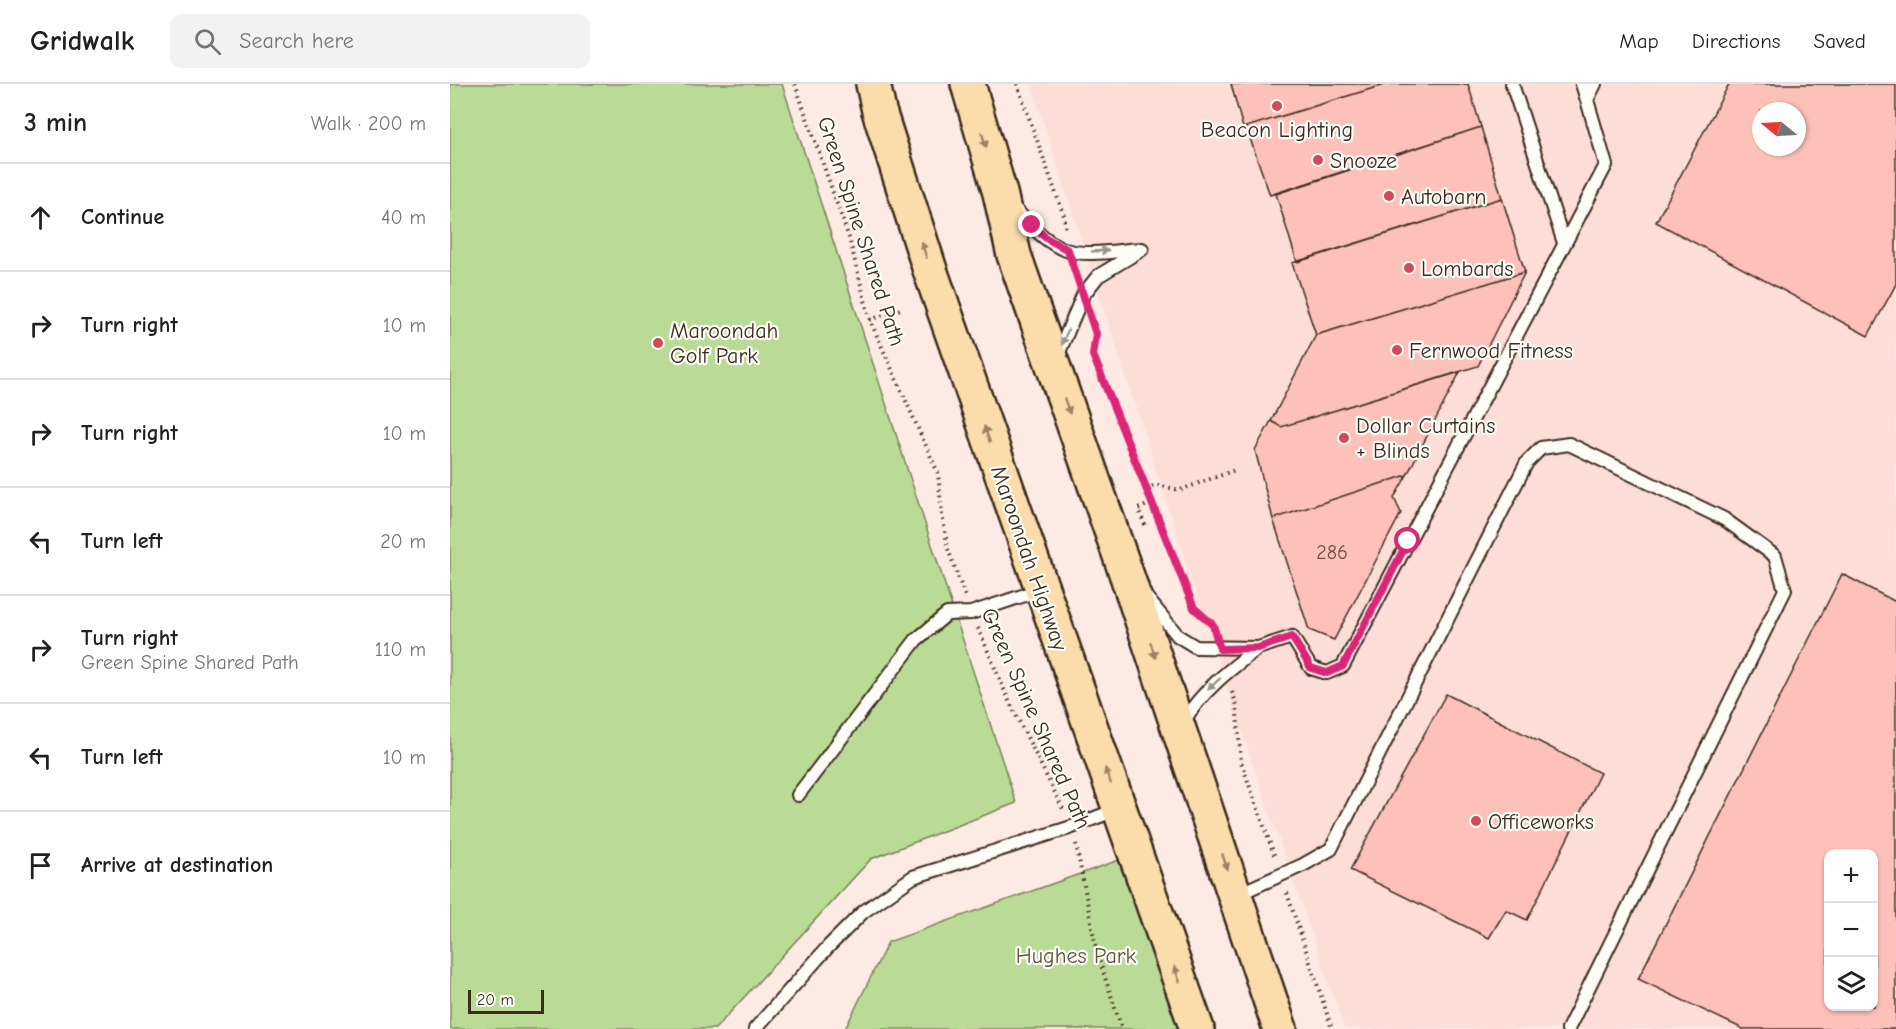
<!DOCTYPE html>
<html lang="en">
<head>
<meta charset="utf-8">
<style>
  body { margin:0; font-family:"Comic Neue",sans-serif; background:#f2f2f2; color:#202124 }
  .controls { position:absolute; right:18px; bottom:18px; display:grid; overflow:hidden; border-radius:12px; box-shadow:0 2px 4px #0004 }
  .controls button { width:54px; height:54px; display:grid; place-items:center; padding:0; border:0; border-bottom:2px solid #e0e0e0; background:#fff; color:#202124; font:30px sans-serif }
  .compass { position:absolute; left:1302px; top:18px; width:54px; height:54px; border-radius:50%; background:#fff; box-shadow:0 2px 4px #0004; rotate:288deg }
  .scale { position:absolute; left:18px; bottom:15px; width:76px; box-sizing:border-box; padding-left:6px; border:3px solid #3b2a1e; border-top:0; font-size:16px; line-height:21px; white-space:nowrap; color:#3b2a1e; -webkit-text-stroke:4px #fdfcf7; paint-order:stroke }
  .stop { position:absolute; width:18px; height:18px; margin:-14px; border:4px solid #db2777; border-radius:50%; background:#fff }
  .stop.end { background:#db2777; border-color:#fff; box-shadow:0 2px 6px #0008 }
  .list { margin:0; padding:0; list-style:none }
  h2 { display:flex; justify-content:space-between; align-items:center; height:78px; margin:0; padding:0 24px; font-size:26px }
  h2 small { font-size:20px; font-weight:400; color:#757577 }
  .list li { display:grid; grid-template-columns:39px 1fr auto; gap:18px; align-items:center; box-sizing:border-box; height:108px; padding:0 24px; border-top:2px solid #e0e0e0 }
  .list b { display:block; font-size:22px; white-space:nowrap }
  .list p { margin:0; font-size:20px; white-space:nowrap; color:#757577 }
  .list em { font-size:20px; font-style:normal; color:#757577 }
  .icon { flex:none; width:33px; height:33px; fill:none; stroke:currentColor; stroke-width:2; stroke-linecap:round; stroke-linejoin:round }
  .map { position:relative; flex:none; width:1446px; height:945px; overflow:hidden }
  header { display:flex; align-items:center; gap:36px; box-sizing:border-box; height:84px; padding:0 30px; background:#fff; border-bottom:2px solid #e0e0e0 }
  header strong { font-size:28px }
  nav { display:flex; gap:33px; margin-inline-start:auto; font-size:21px }
  .search { width:420px; height:54px; background:#f2f2f2; display:flex; align-items:center; gap:15px; box-sizing:border-box; padding:0 21px; border-radius:12px; color:#757577; font-size:22px }
  main { display:flex }
  aside { flex:1; background:#fff }
  .map>svg:first-child { display:block }
  .built { fill:#fdded7; fill-rule:evenodd }
  .green { fill:#badb95; stroke:#7a825a; stroke-width:1.5 }
  .building { fill:#fdc1b9; stroke:#3b2a1e; stroke-width:1.5; fill-rule:evenodd }
  .lines { fill:none; stroke-linecap:round; stroke-linejoin:round }
  .lane-casing { stroke:#3b2a1e; stroke-width:16 }
  .highway-casing { stroke:#3b2a1e; stroke-width:38 }
  .path { stroke:#3b2a1e; stroke-width:4; stroke-dasharray:1.5 4.5; stroke-linecap:butt }
  .lane { stroke:#fdfcf7; stroke-width:12 }
  .highway { stroke:#fbdcab; stroke-width:33 }
  .oneway { fill:#9b8364 }
  .oneway2 { fill:#9c938a }
  .route { stroke:#db2777; stroke-width:8 }
  .poi-dot { fill:#d1495b; stroke:#fdfcf7; stroke-width:2 }
  .labels { text-anchor:middle; stroke-width:4.5; stroke-linejoin:round; paint-order:stroke }
  .number-label { font-size:20px; fill:#6c5045 }
  .poi-label { font-size:22px; fill:#3b2a1e; stroke:#fdfcf7; text-anchor:start }
  .street-label { font-size:22px; fill:#3b2a1e; stroke:#fdfcf7 }
  .park-label { font-size:22px; fill:#5b563c; stroke:#fdfcf7 }
</style>
</head>
<body>
<header>
<strong>Gridwalk</strong>
<div class="search"><svg class="icon" aria-label="search" viewBox="0 0 24 24"><circle cx="10" cy="10" r="6"/><path d="M15 15l6 6"/></svg>Search here</div>
<nav><a>Map</a><a>Directions</a><a>Saved</a></nav>
</header>
<main>
<aside>
<h2>3 min<small>Walk · 200 m</small></h2>
<ul class="list">
<li><svg class="icon" aria-label="ahead" viewBox="0 0 24 24"><path d="M12 20V5M6 11l6-6 6 6"/></svg><div><b>Continue</b></div><em>40 m</em></li>
<li><svg class="icon" aria-label="right" viewBox="0 0 24 24"><path d="M7 20v-9h11M14 6l5 5-5 5"/></svg><div><b>Turn right</b></div><em>10 m</em></li>
<li><svg class="icon" aria-label="right" viewBox="0 0 24 24"><path d="M7 20v-9h11M14 6l5 5-5 5"/></svg><div><b>Turn right</b></div><em>10 m</em></li>
<li><svg class="icon" aria-label="left" viewBox="0 0 24 24"><path d="M17 20v-9H6M10 6l-5 5 5 5"/></svg><div><b>Turn left</b></div><em>20 m</em></li>
<li><svg class="icon" aria-label="right" viewBox="0 0 24 24"><path d="M7 20v-9h11M14 6l5 5-5 5"/></svg><div><b>Turn right</b><p>Green Spine Shared Path</p></div><em>110 m</em></li>
<li><svg class="icon" aria-label="left" viewBox="0 0 24 24"><path d="M17 20v-9H6M10 6l-5 5 5 5"/></svg><div><b>Turn left</b></div><em>10 m</em></li>
<li><svg class="icon" aria-label="arrive" viewBox="0 0 24 24"><path d="M6 21V4h12l-3 4 3 4H6"/></svg><div><b>Arrive at destination</b></div></li>
</ul>
</aside>
<div class="map">
<svg width="1446" height="945" viewBox="0 0 1446 945">
  <rect width="100%" height="100%" fill="#fdeae4"/>
  <filter id="ink" filterUnits="userSpaceOnUse"><feTurbulence type="fractalNoise" baseFrequency=".0167" numOctaves="2"/><feDisplacementMap in="SourceGraphic" scale="12" xChannelSelector="R" yChannelSelector="G"/><feConvolveMatrix kernelMatrix="1 2 1 2 8 2 1 2 1" color-interpolation-filters="sRGB"/></filter>
  <g filter="url(#ink)">
    <!-- built -->
    <path class="built" d="M581,0H1446V945H895L782,620ZM1311,27H1347V63H1311ZM1378,770H1424V922H1378Z"/>
    <!-- green -->
    <path class="green" d="M0,0H332L566,719L421,775L265,945H0Z
      M675,774L730,945H395L438,858Z"/>
    <!-- building -->
    <path class="building" d="M781,0H937L793,44Z
      M937,0H1018L1031,43L820,111L796,43Z
      M1279,0H1446V200L1418,252L1206,138ZM1311,27H1347V63H1311Z
      M1031,43L1052,114L847,178L826,110Z
      M1052,114L1075,188L866,251L842,179Z
      M1075,188L1028,282L831,343L821,337L866,251Z
      M1010,288L957,391L823,435L805,366L821,337L831,343Z
      M957,391L944,414L951,429L884,556L859,546L823,435Z
      M1392,490L1446,518V945H1293L1188,895ZM1378,770H1424V922H1378Z
      M996,610L1150,689L1077,836L1056,826L1039,854L900,786Z"/>
    <g class="lines">
      <!-- lane casing -->
      <g class="lane-casing">
        <path id="lane" d="M1062,0L1114,159
          M1132,0L1137,16
          M561,121C577,137 594,158 616,166C637,173 670,166 692,165
          M607,273L633,211L648,192L691,166
          M696,513L728,552L746,563L808,564L842,553L861,584L877,589L893,582L1156,81L1137,16L1145,0
          M733,638C752,607 779,586 808,564
          M348,711L466,556L497,530L521,529L590,506
          M786,811L853,781L881,765L1077,378L1091,364L1119,360L1274,435L1325,472L1335,506L1118,945
          M305,945L378,863L413,828L463,793L622,743L668,725"/>
      </g>
      <!-- highway casing -->
      <g class="highway-casing">
        <path id="highway" d="M423,0L429,27L480,186L747,945
          M518,0L550,109L564,171L675,486L830,945"/>
      </g>
      <!-- path -->
      <path class="path" d="M345,0L399,154L420,236L488,389L492,430L498,465L515,512
        M567,0L614,132L616,147
        M420,236L451,225
        M642,237L647,250L643,271L744,524L763,541L764,546
        M696,404L707,401L730,406L785,386
        M695,441L688,425L702,419
        M528,544L559,617L614,727
        M782,608L786,618L791,678L825,773
        M626,760L647,869L672,945
        M837,809L882,945"/>
      <!-- lane -->
      <use href="#lane" class="lane"/>
      <!-- highway -->
      <use href="#highway" class="highway"/>
    </g>
    <!-- one-way arrows -->
    <defs><path id="oneway-solid" d="M-6-.8H1V-3.2L6.5 0L1 3.2V.8H-6Z" transform="scale(1.5)"/></defs>
    <g class="oneway">
      <use href="#oneway-solid" transform="translate(534 56) rotate(74)"/>
      <use href="#oneway-solid" transform="translate(474 166) rotate(-108)"/>
      <use href="#oneway-solid" transform="translate(617 322) rotate(70)"/>
      <use href="#oneway-solid" transform="translate(537 350) rotate(-109)"/>
      <use href="#oneway-solid" transform="translate(703 566) rotate(71)"/>
      <use href="#oneway-solid" transform="translate(658 692) rotate(-110)"/>
      <use href="#oneway-solid" transform="translate(775 778) rotate(71)"/>
      <use href="#oneway-solid" transform="translate(727 890) rotate(-109)"/>
    </g>
    <g class="oneway2">
      <use href="#oneway-solid" transform="translate(650 167) rotate(-3)"/>
      <use href="#oneway-solid" transform="translate(615 253) rotate(112)"/>
      <use href="#oneway-solid" transform="translate(764 600) rotate(137)"/>
    </g>
  </g>
  <g class="lines" filter="url(#ink)">
    <!-- route -->
    <path class="route" d="M582,141L596,154L618,166L646,250L643,271L744,524L763,541L770,565L808,564L842,553L861,584L877,589L893,582L958,457"/>
  </g>
  <!-- markers -->
  <g class="poi-dot">
    <circle cx="827" cy="22" r="6"/>
    <circle cx="868" cy="76" r="6"/>
    <circle cx="939" cy="112" r="6"/>
    <circle cx="959" cy="184" r="6"/>
    <circle cx="208" cy="259" r="6"/>
    <circle cx="947" cy="266" r="6"/>
    <circle cx="894" cy="354" r="6"/>
    <circle cx="1026" cy="737" r="6"/>
  </g>
  <g class="labels">
    <!-- number labels -->
    <g class="number-label">
      <text x="882" y="475">286</text>
    </g>
    <!-- poi labels -->
    <g class="poi-label">
      <text x="827" y="53" text-anchor="middle">Beacon Lighting</text>
      <text x="880" y="84">Snooze</text>
      <text x="951" y="120">Autobarn</text>
      <text x="971" y="192">Lombards</text>
      <text x="220" y="254">Maroondah<tspan x="220" dy="25">Golf Park</tspan></text>
      <text x="959" y="274">Fernwood Fitness</text>
      <text x="906" y="349">Dollar Curtains<tspan x="906" dy="25">+ Blinds</tspan></text>
      <text x="1038" y="745">Officeworks</text>
    </g>
    <!-- street labels -->
    <g class="street-label">
      <text transform="translate(412 147) rotate(72)" y="8">Green Spine Shared Path</text>
      <text transform="translate(580 474) rotate(71)" y="8">Maroondah Highway</text>
      <text transform="translate(587 634) rotate(66)" y="8">Green Spine Shared Path</text>
    </g>
    <!-- park labels -->
    <g class="park-label">
      <text x="626" y="879">Hughes Park</text>
    </g>
  </g>
</svg>
<div class="controls">
<button>+</button>
<button>−</button>
<button><svg class="icon" aria-label="layers" viewBox="0 0 24 24"><path d="M12 4l9 5-9 5-9-5zM3 14l9 5 9-5"/></svg></button>
</div>
<svg class="compass" viewBox="-18 -18 36 36"><path d="M0-13l5 13h-10z" fill="#e53935"/><path d="M0 13l5-13h-10z" fill="#757577"/></svg>
<div class="scale">20 m</div>
<div class="stop" style="left:958px;top:457px"></div>
<div class="stop end" style="left:582px;top:141px"></div>
</div>
</main>
</body>
</html>
